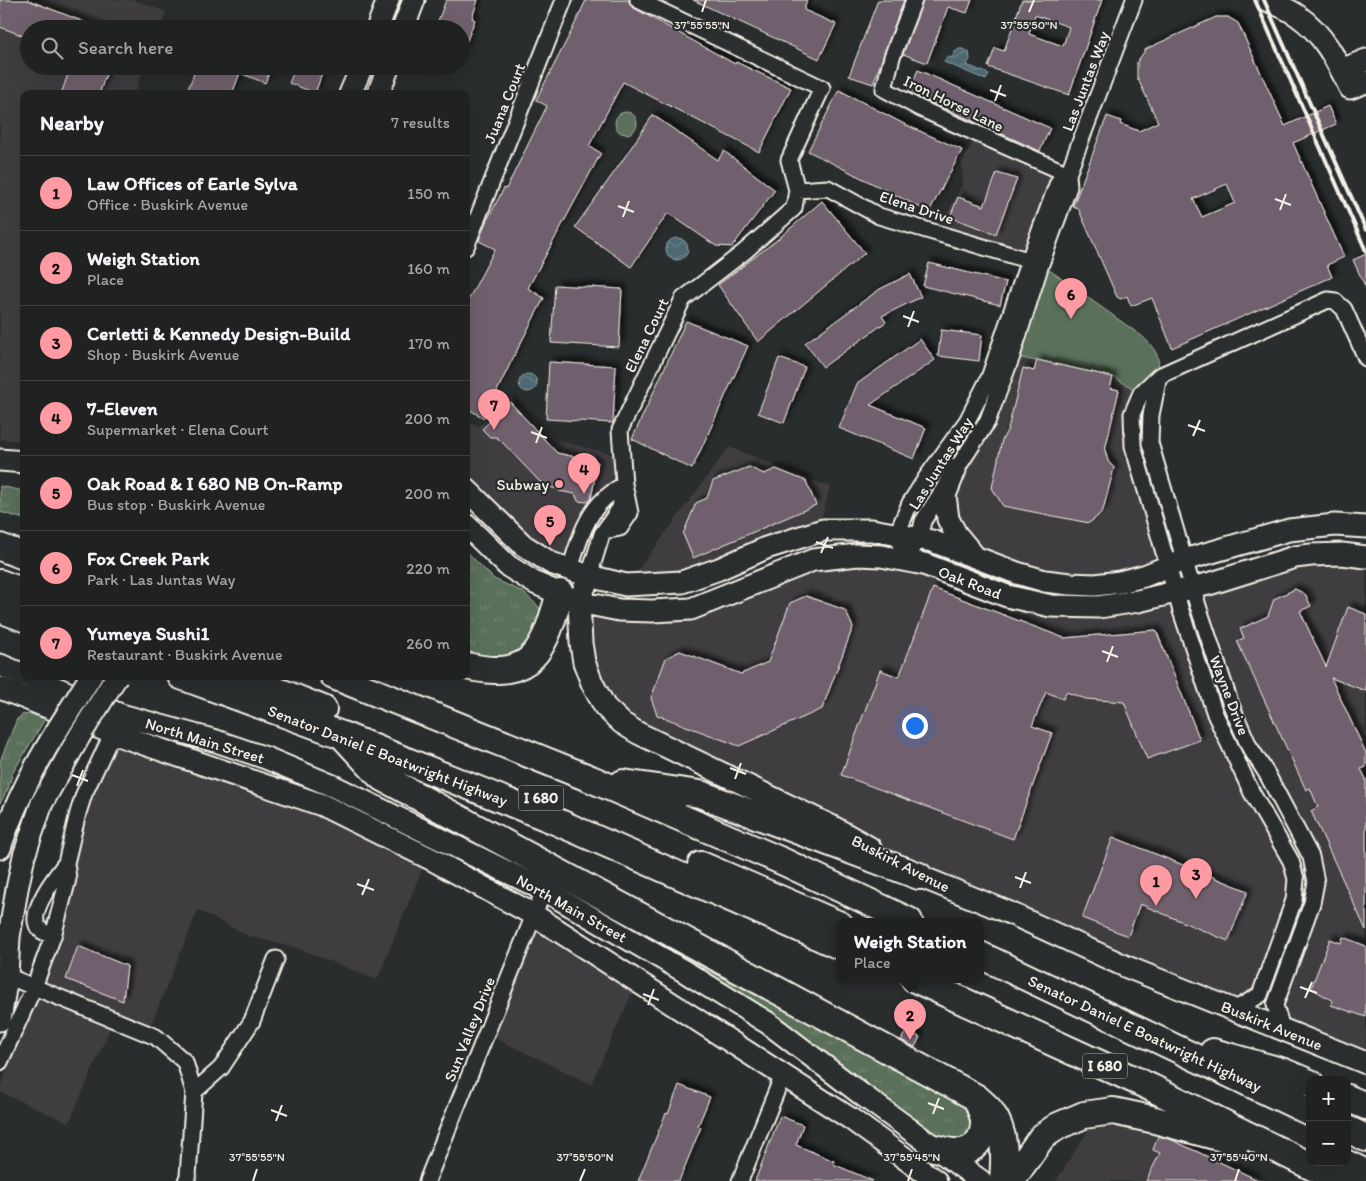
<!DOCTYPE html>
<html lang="en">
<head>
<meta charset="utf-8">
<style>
  body { margin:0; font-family:Itim,sans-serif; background:#2d2f2f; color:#f1f3f6 }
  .controls { position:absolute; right:15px; bottom:15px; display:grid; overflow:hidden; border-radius:10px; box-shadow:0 5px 20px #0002 }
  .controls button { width:45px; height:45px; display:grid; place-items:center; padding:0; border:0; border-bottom:1px solid #3d3f40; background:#202222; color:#f1f3f6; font:25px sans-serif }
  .you { position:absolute; left:914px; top:725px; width:18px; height:18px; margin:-12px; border:4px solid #fff; border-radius:50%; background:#1a73e8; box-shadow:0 0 0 8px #1a73e833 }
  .badge { display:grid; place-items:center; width:32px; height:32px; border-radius:50%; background:#ff9aa2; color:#111; font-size:16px; font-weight:700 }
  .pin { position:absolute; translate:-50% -41px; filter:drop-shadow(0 1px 2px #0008) }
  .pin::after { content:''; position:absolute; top:26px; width:18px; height:15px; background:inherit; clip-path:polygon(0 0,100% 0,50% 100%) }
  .popup { position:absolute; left:836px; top:918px; width:148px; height:65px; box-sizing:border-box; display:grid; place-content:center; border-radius:10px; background:#202222; filter:drop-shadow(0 1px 4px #0005); font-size:16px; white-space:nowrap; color:#a2a4a5 }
  .popup b { font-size:19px; color:#f1f3f6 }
  .popup::after { content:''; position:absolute; left:50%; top:100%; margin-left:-10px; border:10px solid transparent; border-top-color:#202222 }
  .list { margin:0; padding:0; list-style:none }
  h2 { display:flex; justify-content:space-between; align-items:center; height:65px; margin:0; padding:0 20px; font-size:21px }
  h2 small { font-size:16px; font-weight:400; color:#a2a4a5 }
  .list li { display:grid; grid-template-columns:32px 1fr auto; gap:15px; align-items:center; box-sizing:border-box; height:75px; padding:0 20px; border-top:1px solid #3d3f40 }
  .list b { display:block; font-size:19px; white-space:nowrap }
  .list p { margin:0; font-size:16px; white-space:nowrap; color:#a2a4a5 }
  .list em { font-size:16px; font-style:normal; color:#a2a4a5 }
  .icon { flex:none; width:28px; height:28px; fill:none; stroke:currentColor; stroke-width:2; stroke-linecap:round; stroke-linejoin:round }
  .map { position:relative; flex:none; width:1366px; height:1181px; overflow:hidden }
  .search { position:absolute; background:#202222; box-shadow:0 5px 20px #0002; left:20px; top:20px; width:450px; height:55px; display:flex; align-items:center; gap:12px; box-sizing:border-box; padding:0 18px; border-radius:28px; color:#a2a4a5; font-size:19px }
  .panel { position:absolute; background:#202222; box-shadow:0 5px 20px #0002; left:20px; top:90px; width:450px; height:590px; border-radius:10px }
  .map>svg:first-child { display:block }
  .built { fill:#3f3d41 }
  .grass { fill:url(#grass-tufts); stroke:#a7b0a1 }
  .green { fill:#5a6f5a; stroke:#a7b0a1 }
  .water { fill:url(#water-waves); stroke:#909fa2 }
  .building { fill:#70616d; stroke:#f4f1e8; fill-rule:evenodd; filter:url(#shadow) }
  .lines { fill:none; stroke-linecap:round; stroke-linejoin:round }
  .street-casing { stroke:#f4f1e8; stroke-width:19 }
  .secondary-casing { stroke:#f4f1e8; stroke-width:25 }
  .highway-casing { stroke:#f4f1e8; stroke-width:30 }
  .street { stroke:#2a2d2e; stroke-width:15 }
  .secondary { stroke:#2a2d2e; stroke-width:21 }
  .highway { stroke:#2a2d2e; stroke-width:26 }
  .rail { stroke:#f4f1e8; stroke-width:4 }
  .secondary-bridge-casing { stroke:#f4f1e8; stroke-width:25; stroke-linecap:butt }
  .secondary-bridge { stroke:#2a2d2e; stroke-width:21 }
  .ticks { fill:none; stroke:#f4f1e8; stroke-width:2 }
  .poi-dot { fill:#ff9aa2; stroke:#2a2d2e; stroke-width:2 }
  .labels { text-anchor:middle; stroke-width:4.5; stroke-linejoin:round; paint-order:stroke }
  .shield { fill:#2a2d2e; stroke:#b7b6b0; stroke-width:1 }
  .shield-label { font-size:15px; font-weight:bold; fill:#f4f1e8 }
  .street-label { font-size:16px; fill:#f4f1e8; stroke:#2a2d2e }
  .poi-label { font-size:16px; fill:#f4f1e8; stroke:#2a2d2e; text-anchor:end }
  .ticks-label { font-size:12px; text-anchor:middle; fill:#f4f1e8; stroke:#2a2d2e; stroke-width:4.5; stroke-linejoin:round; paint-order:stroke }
</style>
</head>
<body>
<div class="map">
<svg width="1366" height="1181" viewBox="0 0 1366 1181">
  <defs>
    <pattern id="grass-tufts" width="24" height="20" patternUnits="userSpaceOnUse" patternTransform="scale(1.25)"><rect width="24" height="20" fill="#5a6f5a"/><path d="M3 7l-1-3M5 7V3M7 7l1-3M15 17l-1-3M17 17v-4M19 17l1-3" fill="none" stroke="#728472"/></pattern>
    <pattern id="water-waves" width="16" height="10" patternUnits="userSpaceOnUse" patternTransform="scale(1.25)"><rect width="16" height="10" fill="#4e6973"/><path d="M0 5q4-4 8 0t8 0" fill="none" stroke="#687f87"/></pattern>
    <filter id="shadow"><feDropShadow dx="4.5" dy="-4.5" stdDeviation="2.5" flood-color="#0009"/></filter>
  </defs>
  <rect width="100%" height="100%" fill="#2a2d2e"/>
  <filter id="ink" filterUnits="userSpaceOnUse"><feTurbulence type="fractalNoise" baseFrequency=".02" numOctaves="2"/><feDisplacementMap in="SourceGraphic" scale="10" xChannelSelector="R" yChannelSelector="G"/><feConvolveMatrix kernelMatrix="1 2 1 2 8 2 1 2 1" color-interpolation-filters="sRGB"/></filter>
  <g filter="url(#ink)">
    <!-- built -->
    <path class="built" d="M0,0H134L166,12L160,29H29V66H145L134,94H24V436L21,441L0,439Z
      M977,135L1057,175L1025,256L946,235L949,227L943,222L963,183L962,163Z
      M1012,356L1113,377L1141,393L1132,414L1168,567L1144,576L1017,573L956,534L955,470Z
      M511,398L556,440L615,455L613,477L567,559L555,553L528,533L466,475V420L479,426Z
      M729,447L830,487L820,523L676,574L634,576Z
      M858,555L1051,606L1175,591L1215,715L1296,879L1260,995L1234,1010L948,887L605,707L579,602L652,611Z
      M1366,557V1063L1282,1029L1275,1005L1316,882L1249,746L1192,587L1280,561Z
      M112,733L427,857L377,980L300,949L249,936L198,910L147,1034L114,1020L69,1123L0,1092V1088L48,966L66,863Z
      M534,915L637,982L591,1084L486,1034Z
      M1113,1120L1161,1131L1266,1181H1056L1093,1123Z"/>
    <!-- grass -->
    <path class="grass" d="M0,486L24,491V519L0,512Z
      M466,551L494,579L523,592L539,607L542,619L540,630L514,657L466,659Z
      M30,714L45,719L12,774L8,789L0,803V761L17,719L22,715Z
      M467,836L955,1085L984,1119L955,1152L768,1023L545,889Z"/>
    <!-- green -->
    <path class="green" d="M615 123a11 11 0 1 1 22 0a11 11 0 1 1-22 0Z
      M1041,264L1143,337C1158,352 1159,355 1159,376L1141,393L1113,377L1012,356Z"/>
    <!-- water -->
    <path class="water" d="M959,49H963L969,52L970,59L967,65L989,74L986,80L944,62L947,56L952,58L955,52Z
      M666 249a11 11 0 1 1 22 0a11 11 0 1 1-22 0Z
      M519 383a9 9 0 1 1 18 0a9 9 0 1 1-18 0Z"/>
    <!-- building -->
    <path class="building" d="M0,0H28L102,29H29V38L0,27Z
      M446,0H478L472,18L475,20L462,53L461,29H435Z
      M586,0H629L630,5L634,8L735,64L736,62L791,88L759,152L623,82L589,146L601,153L528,288L544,298L512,360L484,418L466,408V304L495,249L479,241L485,224L504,188L506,189L547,106L536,100L572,30Z
      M693,0H807L804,10L836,24L819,59Z
      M878,0H904L873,84L849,76Z
      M923,0H972L967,13L948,7L927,63L903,54Z
      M1022,0H1102L1069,95L988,67L995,48L1004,51ZM1035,15L1069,27L1063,46L1029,34Z
      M1216,17H1228L1238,23L1285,126L1328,106L1336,124L1293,143L1344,257L1327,265L1332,277L1172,348L1152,298L1131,306L1127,296L1121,299L1117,297L1078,208L1073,206L1107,116L1121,121L1120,124L1139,131L1158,122L1137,77V62L1146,49ZM1227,184L1235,203L1202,217L1193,199Z
      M71,66H109L99,94H61Z
      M197,66H272L265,83L240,73L232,94H186Z
      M296,66H325L315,93L289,83Z
      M918,70L1050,128L1040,151L908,92Z
      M839,90L904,124L962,150L929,212L808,151Z
      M653,115L718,160L724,151L775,190L732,247L716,246L668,213L631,267L575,227L620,164Z
      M997,173L1017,179L996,234L950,217L958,197L984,206Z
      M822,201L865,253L758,342L718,285L778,239Z
      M1366,254V288L1353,260Z
      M929,263L1006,282L1000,305L923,286Z
      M910,274L921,297L882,316L886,322L823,367L805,343L880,289Z
      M555,285L622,289L619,347L551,343Z
      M686,321L748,346L692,469L632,439Z
      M941,330L982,335L979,361L938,356Z
      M920,339L935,360L870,405L926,428L914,459L839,428L857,384Z
      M779,358L805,367L784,423L758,413Z
      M1037,360L1113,377L1110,388L1119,390L1105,450L1108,461L1114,468L1103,510L1098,516L1089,523L1003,506L992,488L1002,440L1008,429L1023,368L1034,371Z
      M549,362L616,366L613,423L546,419Z
      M510,402L557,453L598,462L591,499L587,502L578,501L575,494L559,491V489L548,487V484L540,482L502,442L496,437H490L482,429Z
      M749,467L764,474L776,469L806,481L816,505L693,558L683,534L696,503L707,498L713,481Z
      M933,588L1064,638L1156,630L1200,740L1147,759L1124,702L1086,699L1066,692L1063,699L1046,692L1032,726L1052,733L1013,839L841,775L880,670L899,677Z
      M1295,589L1305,594L1311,606L1300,611L1326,667L1348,607L1366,614V691L1331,678L1366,753V767L1361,769L1366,779V930L1311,811L1318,807L1310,788L1306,790L1237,641L1244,638L1240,629L1268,616L1274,599Z
      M806,596L845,610L853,627L822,709L739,746L657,715L651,698L666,658L680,651L741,674L768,662L790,603Z
      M1113,837L1248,891L1228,941L1140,904L1128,936L1082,918Z
      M1343,937L1366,946V1017L1331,1005L1333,1001L1311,988L1330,939L1341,943Z
      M78,946L127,966L123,1001L66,979Z
      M906,1031L920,1037L915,1047L901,1040Z
      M679,1085L710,1097L698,1126L701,1127L679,1181H638L666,1113L668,1114Z
      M780,1116L803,1125L796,1145L834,1161L833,1164L873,1181H755Z
      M1158,1136L1172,1140L1260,1181H1146L1160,1153L1153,1150Z"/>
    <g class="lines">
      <!-- street casing -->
      <g class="street-casing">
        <path id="street" d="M638,0L822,88L789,160L797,190L828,188L879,216L1041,264
          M914,0L892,57L884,89L919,108L1068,174
          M466,247L564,0
          M1159,376L1151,415L1150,443L1198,606L1231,705L1249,746L1267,774L1311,857L1316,882L1312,903L1275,1005L1282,1029
          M604,531L620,528L630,513L624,484L620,430L683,299L744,252L794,208L797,190
          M905,560L919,539L923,521L987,422L1012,356L1041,264L1069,187L1068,174L1134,0
          M905,560L897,534L910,503L926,478L967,421L989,378L1029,260L1058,182L1068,174
          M570,569C578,544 585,516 605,498C611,493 618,488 624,484L620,508L602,534L589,576
          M53,936C46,933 40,932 37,925C30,909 56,876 66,863
          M7,976L156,1037L185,1062L194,1092L188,1176L186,1181
          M1234,1010L1260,995L1294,900L1296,879L1291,861L1252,793L1215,714L1181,611L1133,446L1132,414L1141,393L1159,376L1328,300L1335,301L1344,309L1366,358
          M0,1062L34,987L53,936L68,879L66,863L78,813L84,794L116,726
          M194,1092L221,1068L252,1021L276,959
          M427,1181L544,890
          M740,1181L783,1075"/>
      </g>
      <!-- secondary casing -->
      <g class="secondary-casing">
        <path id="secondary" d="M1267,0C1277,5 1289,9 1298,16C1323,33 1337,61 1350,88L1366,82
          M377,29L388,0
          M403,29L414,0
          M1341,70L1366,60
          M350,94L362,66
          M378,94L389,66
          M0,460L24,462
          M955,470L945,495L948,519L956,534L975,557
          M466,489L523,545L551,563L589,576L626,585L682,582L719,569L766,548L823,530H872L932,541L1017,573L1045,581L1070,584L1095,585L1120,582L1144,576L1184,560L1289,530L1335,525L1366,527
          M466,525L508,566L535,583L579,602L619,610L652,611L691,609L813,560L858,555L881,556L924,564L1007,596L1051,606L1099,607L1138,601L1212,583L1295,557L1311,555L1342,554L1366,557
          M589,576L579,602L581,643L584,662L592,683L605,707L622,723L638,733L831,826L870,848
          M0,665L24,675
          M27,676L121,715L216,741L266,758L333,786L544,890L687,973L768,1023L861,1094L981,1181
          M0,688L112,733L322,805L433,860L534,915L851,1119L936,1181
          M0,848C14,804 35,765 59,727
          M905,868L919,876L1010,913L1127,967L1366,1063
          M0,1020L7,976L9,937L17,889L24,856L42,803L79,737"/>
      </g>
      <!-- highway casing -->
      <g class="highway-casing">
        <path id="highway" d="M0,547L24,556
          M0,583L24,592
          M0,609L24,618
          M466,666C534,682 544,649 560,593
          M181,676L342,735L553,820L840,946
          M240,676L323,709
          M334,676L591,779L784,862L909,921
          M342,735L380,776L977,1098C982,1103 988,1107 991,1112C1006,1132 1005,1158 1003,1181
          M623,783L700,794L919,876
          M701,865L840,925
          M980,955L1310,1112
          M915,979L1152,1088L1341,1181
          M1213,1052L1284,1072L1310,1083
          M1347,1098L1366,1106
          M1347,1129L1366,1138
          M934,1148C941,1149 947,1152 954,1152C973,1154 985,1139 984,1120C983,1114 980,1108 978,1102
          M1343,1162L1366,1173
          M1011,1181L1042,1137L1058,1126L1084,1115L1113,1111L1151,1119L1237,1142"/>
      </g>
      <!-- street -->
      <use href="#street" class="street"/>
      <!-- secondary -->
      <use href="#secondary" class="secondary"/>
      <!-- highway -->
      <use href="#highway" class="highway"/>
      <!-- rail -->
      <path class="rail" d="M1255,0L1366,251
        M1264,0L1366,230"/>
      <!-- secondary-bridge casing -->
      <g class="secondary-bridge-casing">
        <path id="secondary-bridge" d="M59,727L91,676
          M79,737L117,676"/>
      </g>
      <!-- secondary-bridge -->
      <use href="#secondary-bridge" class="secondary-bridge"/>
    </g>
  </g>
  <!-- ticks -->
  <path class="ticks" d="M702,12L706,0M1029,12L1034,0M990,90L1006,96M995,101L1001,85M1275,199L1291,205M618,206L634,212M1280,210L1286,194M623,217L629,201M903,316L919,322M908,327L914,311M1188,425L1205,431M531,432L547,438M1193,436L1200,420M536,443L542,427M816,542L833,548M821,553L828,537M1102,651L1118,657M1107,662L1113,646M730,768L746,774M72,775L88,781M735,779L741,763M77,786L83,770M1015,877L1031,883M357,884L374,890M1020,888L1026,872M362,895L369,879M1300,987L1317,993M643,994L659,1000M1305,998L1312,982M648,1005L654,989M928,1103L944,1109M271,1110L287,1116M933,1114L939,1098M276,1121L282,1105M253,1181L257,1169M580,1181L585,1169M908,1181L912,1169M1235,1181L1239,1169"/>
  <!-- markers -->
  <circle class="poi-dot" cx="559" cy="484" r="5"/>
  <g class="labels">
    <!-- shield labels -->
    <g class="shield">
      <rect x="518.5" y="785.5" width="45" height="25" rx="4"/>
      <rect x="1082.5" y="1053.5" width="45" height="25" rx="4"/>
    </g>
    <g class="shield-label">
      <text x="541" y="803">I 680</text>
      <text x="1105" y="1071">I 680</text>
    </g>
    <!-- street labels -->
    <g class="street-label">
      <text transform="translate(1085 81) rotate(-69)" y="6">Las Juntas Way</text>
      <text transform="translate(504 103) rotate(-68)" y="6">Juana Court</text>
      <text transform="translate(954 103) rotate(26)" y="6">Iron Horse Lane</text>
      <text transform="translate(917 207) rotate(18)" y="6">Elena Drive</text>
      <text transform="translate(646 335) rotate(-64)" y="6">Elena Court</text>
      <text transform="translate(940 463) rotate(-58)" y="6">Las Juntas Way</text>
      <text transform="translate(970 582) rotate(21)" y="6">Oak Road</text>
      <text transform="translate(1230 695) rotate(69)" y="6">Wayne Drive</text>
      <text transform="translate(205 740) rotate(17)" y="6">North Main Street</text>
      <text transform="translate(388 755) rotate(21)" y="6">Senator Daniel E Boatwright Highway</text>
      <text transform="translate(901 863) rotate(27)" y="6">Buskirk Avenue</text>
      <text transform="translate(572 908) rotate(29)" y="6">North Main Street</text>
      <text transform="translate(1272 1025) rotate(22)" y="6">Buskirk Avenue</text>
      <text transform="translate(469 1029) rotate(-68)" y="6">Sun Valley Drive</text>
      <text transform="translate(1145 1033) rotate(25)" y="6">Senator Daniel E Boatwright Highway</text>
    </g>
    <!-- poi labels -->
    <g class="poi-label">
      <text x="549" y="490">Subway</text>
    </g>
  </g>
  <g class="ticks-label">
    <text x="702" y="29">37°55'55"N</text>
    <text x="1029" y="29">37°55'50"N</text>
    <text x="257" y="1161">37°55'55"N</text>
    <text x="585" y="1161">37°55'50"N</text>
    <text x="912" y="1161">37°55'45"N</text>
    <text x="1239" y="1161">37°55'40"N</text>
  </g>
</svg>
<div class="controls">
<button>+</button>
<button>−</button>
</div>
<div class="you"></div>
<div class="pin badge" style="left:1156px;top:906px">1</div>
<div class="pin badge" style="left:910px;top:1040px">2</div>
<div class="popup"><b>Weigh Station</b>Place</div>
<div class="pin badge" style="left:1196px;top:899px">3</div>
<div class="pin badge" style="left:584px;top:494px">4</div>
<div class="pin badge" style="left:550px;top:546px">5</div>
<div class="pin badge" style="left:1071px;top:319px">6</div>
<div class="pin badge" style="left:494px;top:430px">7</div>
<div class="search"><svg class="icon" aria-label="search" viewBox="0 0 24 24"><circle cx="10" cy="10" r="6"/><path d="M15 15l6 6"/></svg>Search here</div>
<section class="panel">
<h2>Nearby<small>7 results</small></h2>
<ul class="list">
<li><span class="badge">1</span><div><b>Law Offices of Earle Sylva</b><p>Office · Buskirk Avenue</p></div><em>150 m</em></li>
<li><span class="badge">2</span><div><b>Weigh Station</b><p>Place</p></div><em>160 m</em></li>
<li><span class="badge">3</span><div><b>Cerletti &amp; Kennedy Design-Build</b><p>Shop · Buskirk Avenue</p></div><em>170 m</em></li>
<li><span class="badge">4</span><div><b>7-Eleven</b><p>Supermarket · Elena Court</p></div><em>200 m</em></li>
<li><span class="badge">5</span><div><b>Oak Road &amp; I 680 NB On-Ramp</b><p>Bus stop · Buskirk Avenue</p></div><em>200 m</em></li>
<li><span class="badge">6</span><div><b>Fox Creek Park</b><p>Park · Las Juntas Way</p></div><em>220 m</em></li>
<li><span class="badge">7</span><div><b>Yumeya Sushi1</b><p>Restaurant · Buskirk Avenue</p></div><em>260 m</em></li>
</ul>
</section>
</div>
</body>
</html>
